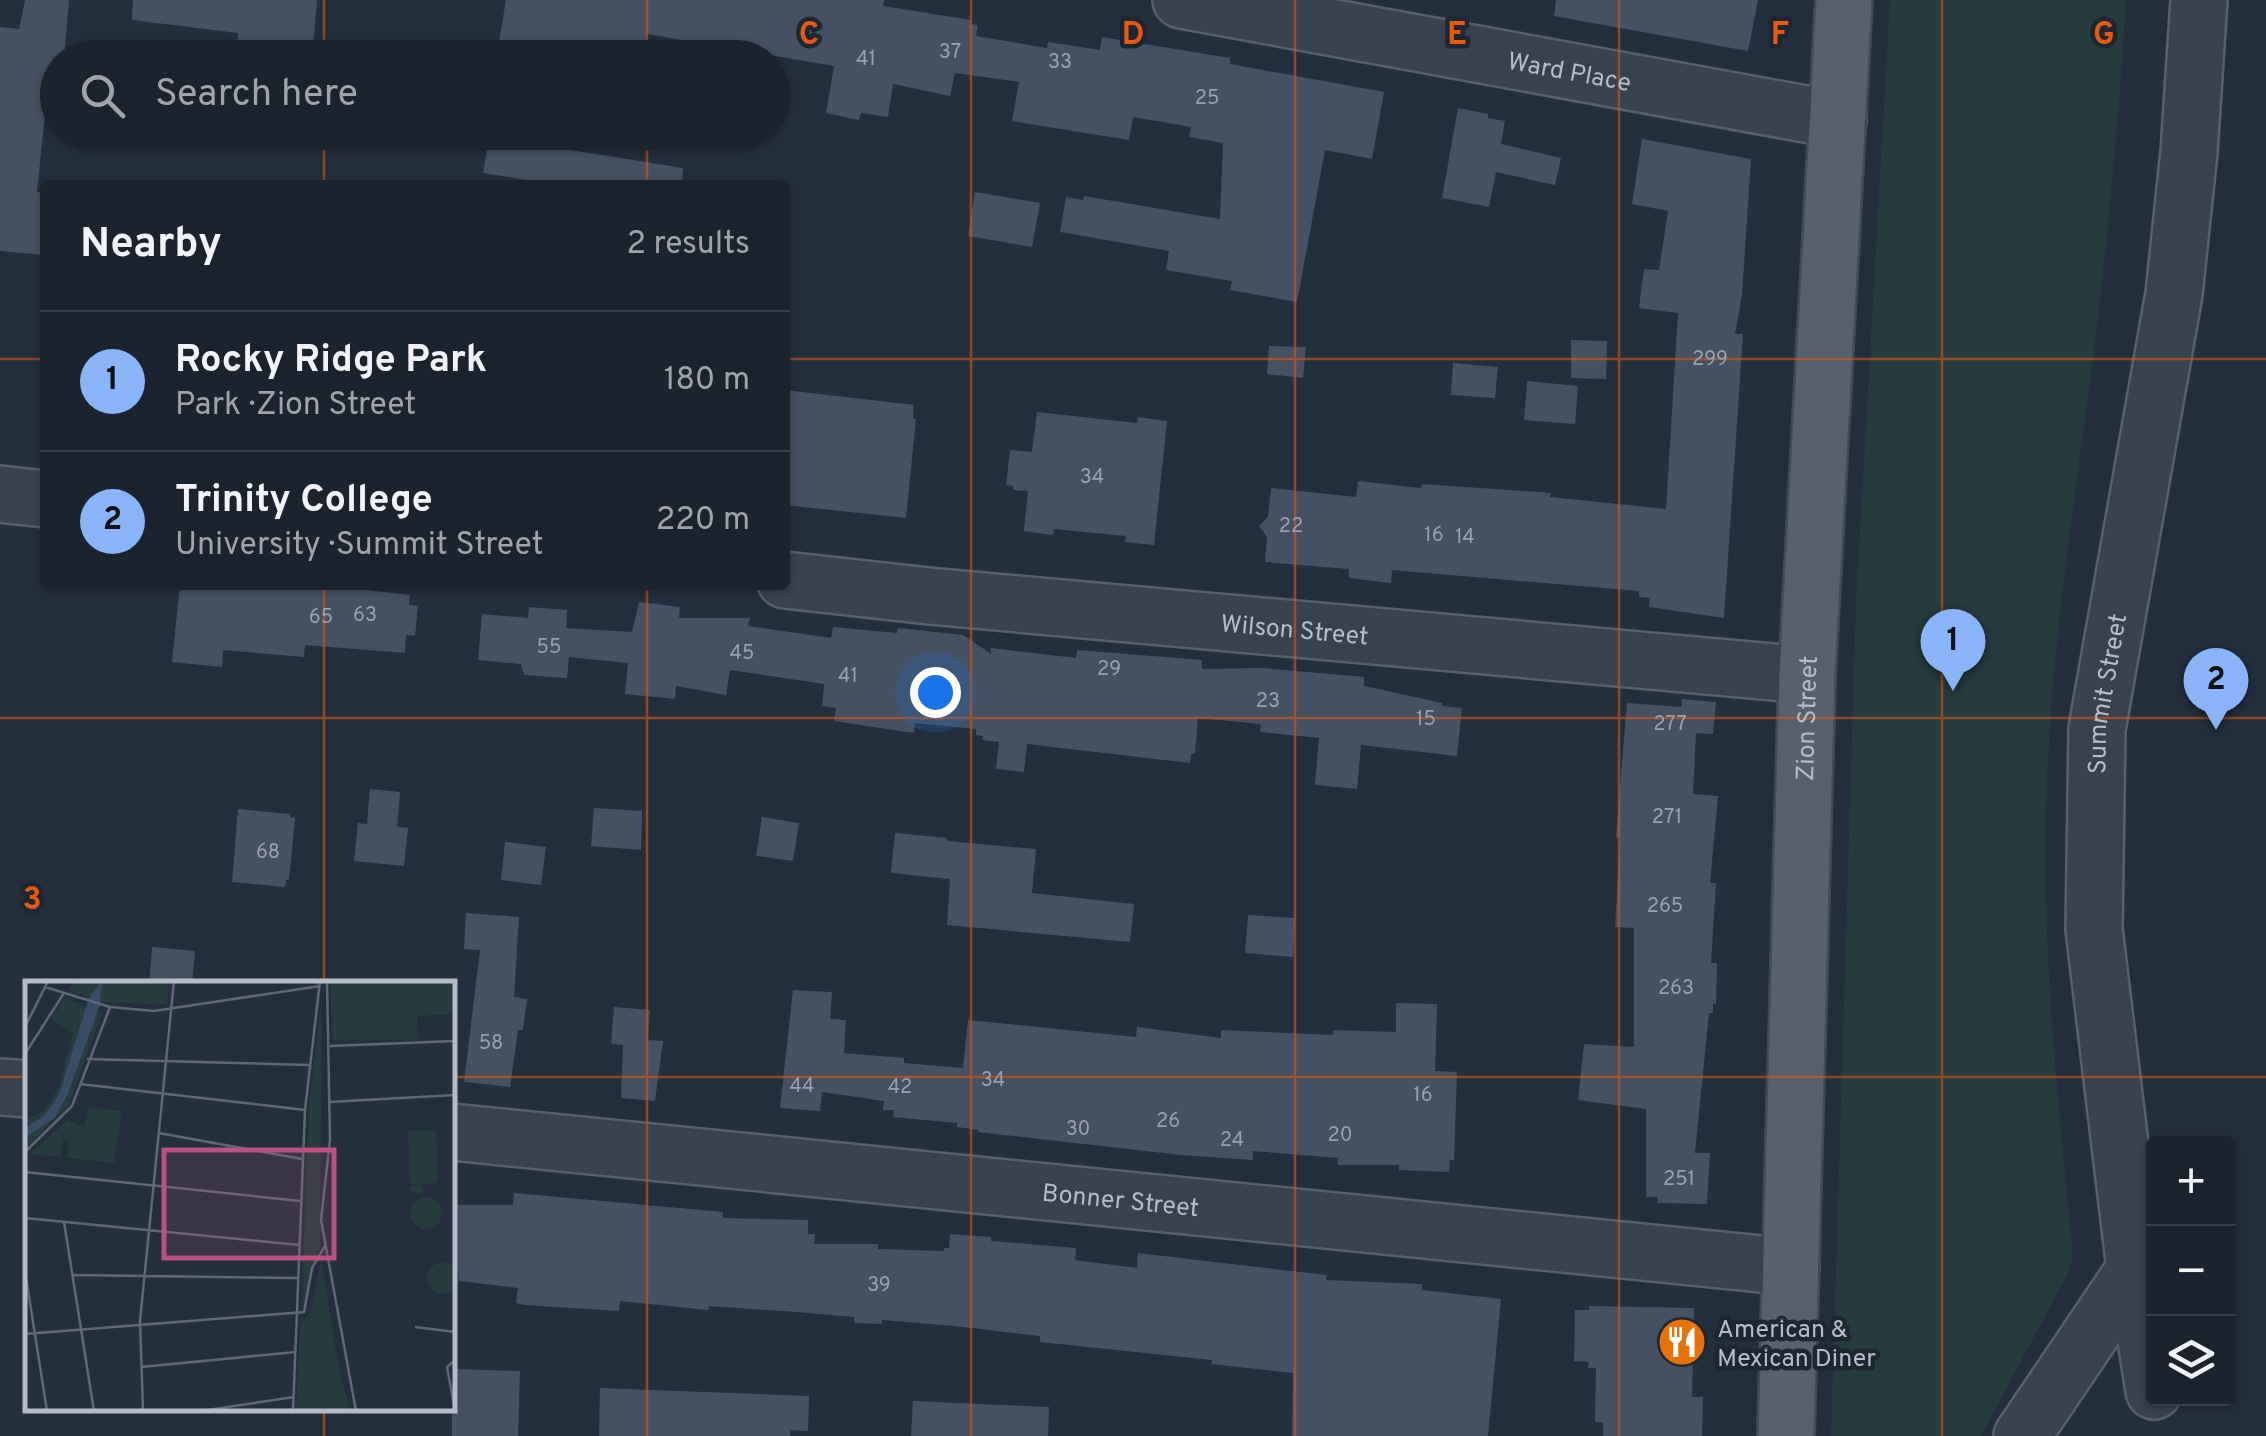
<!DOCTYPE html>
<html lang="en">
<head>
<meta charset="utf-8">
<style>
  body { margin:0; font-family:Overpass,sans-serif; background:#282f3a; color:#f1f3f6 }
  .controls { position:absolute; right:30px; bottom:30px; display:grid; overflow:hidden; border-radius:10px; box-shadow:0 2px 8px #0004 }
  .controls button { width:90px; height:90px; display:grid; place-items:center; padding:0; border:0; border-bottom:2px solid #39404a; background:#1b232e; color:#f1f3f6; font:50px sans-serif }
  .you { position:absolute; left:935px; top:692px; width:35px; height:35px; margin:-25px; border:8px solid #fff; border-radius:50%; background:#1a73e8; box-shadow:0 0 0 15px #1a73e833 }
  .badge { display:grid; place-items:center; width:65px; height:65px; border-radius:50%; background:#8ab4f8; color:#111; font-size:32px; font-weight:700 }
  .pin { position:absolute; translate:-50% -82px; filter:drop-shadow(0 2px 5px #0008) }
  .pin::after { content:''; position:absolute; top:52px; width:35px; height:30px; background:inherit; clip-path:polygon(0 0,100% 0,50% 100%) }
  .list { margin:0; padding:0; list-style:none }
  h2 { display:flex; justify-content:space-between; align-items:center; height:130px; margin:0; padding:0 40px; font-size:42px }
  h2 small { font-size:32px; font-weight:400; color:#a0a4aa }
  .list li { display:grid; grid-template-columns:65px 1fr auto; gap:30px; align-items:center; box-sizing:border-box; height:140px; padding:0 40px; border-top:2px solid #39404a }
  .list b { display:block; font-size:38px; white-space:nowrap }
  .list p { margin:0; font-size:32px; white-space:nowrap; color:#a0a4aa }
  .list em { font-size:32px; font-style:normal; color:#a0a4aa }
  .icon { flex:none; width:55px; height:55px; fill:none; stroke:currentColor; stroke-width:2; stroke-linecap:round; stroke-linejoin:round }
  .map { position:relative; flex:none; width:2266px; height:1436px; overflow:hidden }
  .search { position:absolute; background:#1b232e; box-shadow:0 2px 8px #0004; left:40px; top:40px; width:750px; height:110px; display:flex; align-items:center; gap:25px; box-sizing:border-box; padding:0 35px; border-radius:55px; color:#a0a4aa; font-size:38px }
  .panel { position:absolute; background:#1b232e; box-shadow:0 2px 8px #0004; left:40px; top:180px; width:750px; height:410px; border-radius:10px }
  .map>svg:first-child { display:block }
  .park { fill:#263c3f }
  .building { fill:#455162 }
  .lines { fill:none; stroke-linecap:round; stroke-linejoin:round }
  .minor-casing { stroke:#565f6c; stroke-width:60 }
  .major-casing { stroke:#414a57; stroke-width:60 }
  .minor { stroke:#38414e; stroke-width:55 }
  .major { stroke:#56606e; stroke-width:55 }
  .grid { fill:none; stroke:#e8590c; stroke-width:2.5; stroke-opacity:0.55 }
  .labels { text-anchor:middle; stroke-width:9; stroke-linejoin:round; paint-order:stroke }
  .number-label { font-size:20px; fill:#98a1af }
  .street-label { font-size:25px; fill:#b4bcc9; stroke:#1d2633 }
  .poi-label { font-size:25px; fill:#b4bcc9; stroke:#1d2633; text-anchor:start }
  .inset-road { fill:none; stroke:#5e6776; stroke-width:2.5 }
  .view { fill:#bd5182; fill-opacity:0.15; stroke:#bd5182; stroke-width:5 }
  .inset-edge { fill:none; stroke:#b4bcc9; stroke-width:5 }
  .grid-label { font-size:32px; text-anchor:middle; font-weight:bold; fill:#e8590c; stroke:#1d2633; stroke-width:9; stroke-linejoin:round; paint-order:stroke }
</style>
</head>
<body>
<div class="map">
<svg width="2266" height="1436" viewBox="0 0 2266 1436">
  <rect width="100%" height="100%" fill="#242f3e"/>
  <!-- park -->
  <path class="park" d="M1890,0H2126C2118,138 2104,276 2086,413C2069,535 2052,659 2047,782C2040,940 2058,1099 2073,1257L2068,1273L1981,1436H1831L1856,602Z"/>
  <!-- building -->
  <path class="building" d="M25,0H69L64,58H58V86L48,85L37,192L45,193V255L0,251V27L19,29Z
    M133,0H317L312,58H236L238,33L132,20Z
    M506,0H884L883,6L971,20L970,24L978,25L976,36L1047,48L1048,42L1100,50L1102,37L1230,58V64L1384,92L1372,159L1325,150L1297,302L1230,290L1232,281L1166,270L1169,251L1060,232L1066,197L1083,200L1084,196L1220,219L1223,143L1189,137L1191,127L1133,117L1129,140L1012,121L1019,82L955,73L950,96L893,84L888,117L861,113L859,120L826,113L834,66L647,34L640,58H607L552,49L551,53L508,46L509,44L499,42Z
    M1556,0H1758L1748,51L1554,16Z
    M1458,108L1488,114V118L1505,121L1501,144L1561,158L1555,185L1496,172L1489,207L1442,198Z
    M489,137L683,168L682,185H558L483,173Z
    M1642,139L1751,159L1742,295L1735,334H1743L1724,618L1649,607L1650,598L1639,597V591L1392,570L1391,583L1349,578V569L1265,562L1267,537L1259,526L1268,517L1271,488L1356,497L1358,481L1421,488L1422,484L1551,493L1550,497L1666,509L1678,313L1639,308L1644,269L1659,270L1668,211L1632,204Z
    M975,192L1040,203L1032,247L968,236Z
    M1571,340L1607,341L1606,379L1571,378Z
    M1269,346L1306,347L1303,378L1267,374Z
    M1453,363L1498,367L1495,398L1451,395Z
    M1527,381L1578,386L1575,424L1524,420Z
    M785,390L914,405L913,419H916L906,518L785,505Z
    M1037,412L1137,423L1138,417L1167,421L1154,545L1125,542L1126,536L1054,529L1053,535L1024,531L1028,491L1013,490V486L1006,485L1010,450L1032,452Z
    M180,585H324L410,595L409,605L418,606L415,636L406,635L405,653L305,645L304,657L223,650L222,667L172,662Z
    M639,602L680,607L679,618H750L748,626L831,638L833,627L897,633L898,628L963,635L991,654V648L1076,658L1077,650L1202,660V669L1262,668L1364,677V686L1442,703V706L1462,708L1457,756L1361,745L1357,789L1315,785L1319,738L1260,732L1261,724L1198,718L1195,754H1191L1190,763L1027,744L1024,772L996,769L999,742L982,740L983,736L976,735V729L915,723L914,733L834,721L836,708L822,706L824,684L730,670L726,695L676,686L675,699L625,694L628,663L569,657L567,678L524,675L521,664L478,660L482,614L528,618L529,607L567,610L566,628L632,632Z
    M1682,699L1716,702L1713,734L1696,733L1693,794L1718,796L1710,883H1716L1711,963H1717L1716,1004H1713V1013H1709L1695,1153H1710L1707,1204L1657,1203L1658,1197H1646V1109L1578,1100L1584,1044L1634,1047V928L1615,927L1620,838L1616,837L1627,703L1682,707Z
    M370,789L400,792L397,827L408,828L404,866L354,861L358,823L367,824Z
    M594,808L642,811L641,850L591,846Z
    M238,809L290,814V817L295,818L289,880H286L285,887L232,882Z
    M762,817L799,823L793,861L756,856Z
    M895,833L947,838V841L1036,849L1032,893L1134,904L1130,942L947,925L950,879L891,873Z
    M505,842L546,847L541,885L501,880Z
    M466,913L519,917L514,997L527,999L523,1030H518L510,1087L464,1082L480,950L464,949Z
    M1248,915L1295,918L1293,957L1245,953Z
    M152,947L195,951L192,984H149Z
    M793,990L832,992L830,1019L846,1020L844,1053L904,1058V1063L963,1068L968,1020L1136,1037L1137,1027L1221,1038V1030L1333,1035V1030L1396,1032V1003L1437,1004L1435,1071L1457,1072L1454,1160H1450L1449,1172L1399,1170V1165H1338V1158L1253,1151V1160L1181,1155L978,1132L979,1130L957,1127V1123L893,1117L894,1110H883L884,1101L822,1092L820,1111L780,1108Z
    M614,1007L650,1010L648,1040L663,1041L655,1101L621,1098L623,1045L611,1044Z
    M514,1193L723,1212V1218L808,1220V1234H815L814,1244H878V1249L944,1251V1248H949L950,1234L991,1237V1241L1076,1248L1075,1260L1137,1268L1138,1253L1326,1275V1280L1422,1284V1290L1501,1299L1488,1436H1292L1293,1373L1211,1364L1212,1360L1040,1342V1336L955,1326L882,1320V1324L854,1323V1317L797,1312L709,1306L708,1310L620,1301L619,1311L524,1305L516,1303L518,1288L452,1280V1205H513Z
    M1589,1306L1694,1308L1692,1397H1703L1702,1436H1603V1422H1595L1596,1368H1588L1589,1362L1574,1361L1575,1310H1589Z
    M452,1369L520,1371L518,1436H452Z
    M600,1388L809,1396L808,1431L790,1430V1436H599Z
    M913,1401L1049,1407L1048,1436H911Z"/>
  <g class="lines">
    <!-- minor casing -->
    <g class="minor-casing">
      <g id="minor">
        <path id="s1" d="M1181,0L1838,120"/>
        <path d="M0,494L45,499"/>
        <path id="s2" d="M785,580L929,596L1807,675"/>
        <path d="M0,1087L28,1089"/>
        <path id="s3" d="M452,1132L1791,1267"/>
        <path id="s4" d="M2154,1391L2135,1269L2094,929L2097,729L2174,294L2189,152L2199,0"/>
        <path d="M2022,1436L2135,1269"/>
      </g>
    </g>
    <!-- major casing -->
    <g class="major-casing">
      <g id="major">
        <path id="s5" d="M1786,1436L1807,675L1844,0"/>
      </g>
    </g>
    <!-- minor -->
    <use href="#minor" class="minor"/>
    <!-- major -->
    <use href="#major" class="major"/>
  </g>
  <!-- grid -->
  <path class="grid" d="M324,0V58M647,0V58M971,0V1436M1295,0V1436M1619,0V1436M1942,0V1436M324,132V185M647,132V185M0,359H45M785,359H2266M324,585V984M647,585V1436M0,718H2266M0,1077H28M452,1077H2266M324,1408V1436"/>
  <!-- icons -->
  <defs>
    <g id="restaurant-disc" transform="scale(2.5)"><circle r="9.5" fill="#e8710a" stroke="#1d2633"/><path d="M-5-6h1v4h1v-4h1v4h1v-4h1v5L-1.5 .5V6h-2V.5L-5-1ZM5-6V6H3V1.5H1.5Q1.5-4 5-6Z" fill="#fff"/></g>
  </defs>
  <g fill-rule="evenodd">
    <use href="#restaurant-disc" x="1682" y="1342"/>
  </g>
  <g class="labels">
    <!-- number labels -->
    <g class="number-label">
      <text x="950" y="58">37</text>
      <text x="866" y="65">41</text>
      <text x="1060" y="68">33</text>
      <text x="1207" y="104">25</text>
      <text x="1710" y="365">299</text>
      <text x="1092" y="483">34</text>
      <text x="1291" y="532">22</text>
      <text x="1434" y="541">16</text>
      <text x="1465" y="543">14</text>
      <text x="365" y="621">63</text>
      <text x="321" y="623">65</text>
      <text x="549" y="653">55</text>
      <text x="742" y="659">45</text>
      <text x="1109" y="675">29</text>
      <text x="848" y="682">41</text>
      <text x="1268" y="707">23</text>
      <text x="1426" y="725">15</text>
      <text x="1670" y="730">277</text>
      <text x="1667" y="823">271</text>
      <text x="268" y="858">68</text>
      <text x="1665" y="912">265</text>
      <text x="1676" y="994">263</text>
      <text x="491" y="1049">58</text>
      <text x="993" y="1086">34</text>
      <text x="802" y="1092">44</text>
      <text x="900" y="1093">42</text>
      <text x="1423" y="1101">16</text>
      <text x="1168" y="1127">26</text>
      <text x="1078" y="1135">30</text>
      <text x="1340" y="1141">20</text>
      <text x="1232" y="1146">24</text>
      <text x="1679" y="1185">251</text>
      <text x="879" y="1291">39</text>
    </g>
    <!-- street labels -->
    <g class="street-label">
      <text dy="9" stroke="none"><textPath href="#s1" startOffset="395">Ward Place</textPath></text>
      <text dy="9" stroke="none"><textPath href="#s2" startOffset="512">Wilson Street</textPath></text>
      <text dy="9" stroke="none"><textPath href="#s4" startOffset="702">Summit Street</textPath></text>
      <text dy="9" stroke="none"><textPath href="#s5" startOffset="718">Zion Street</textPath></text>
      <text dy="9" stroke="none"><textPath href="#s3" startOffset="672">Bonner Street</textPath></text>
    </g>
    <!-- poi labels -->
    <g class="poi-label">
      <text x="1717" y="1337">American &amp;<tspan x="1717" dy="29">Mexican Diner</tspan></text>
    </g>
  </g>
  <!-- overview -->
  <g transform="translate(25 981)">
    <rect width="430" height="430" fill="#242f3e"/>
    <path d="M430,0V33L392,35L393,59H308L305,1Z" fill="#263c3f"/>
    <path d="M50,0H144L142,24L80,21L44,9ZM297,14L295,264L277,327L284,126ZM40,17L77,32L44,123L0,168V139L18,131L34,106L48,52L26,38ZM64,126L97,130L89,182L42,177L44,159L38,157L36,176L5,173L43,139L59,146ZM411,149L413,202L397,203L399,212H387L385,205L396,204L385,203L383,150ZM385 232a16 16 0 1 1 32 0a16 16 0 1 1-32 0ZM296,277L313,383L325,430H271L275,345L287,328ZM402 297a16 16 0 1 1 32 0a16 16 0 1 1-32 0Z" fill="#263c3f"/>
    <path d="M77,0L75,24L42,115L29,137L0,157V147L20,134L34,113L64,17Z" fill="#394c67"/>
    <path class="inset-road" d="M302,0L305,159L296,239L331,430M20,6L85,26L129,30L295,5M0,46L23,0M305,65L430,60M0,73L39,12M62,78L284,84M55,103L280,129M304,121L430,114M134,152L277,178M0,171L47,125L85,26M0,191L275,220M0,237L274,264M39,241L69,430M0,290L22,430M47,294L273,297M390,346L430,351M0,353L279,331L287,287L300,265M430,379L422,386L430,429M116,386L271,371M118,430L115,340L149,0M176,430L269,416M268,430L280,129L295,0"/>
    <path class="view" d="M139,169H309V277H139Z"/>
    <rect width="430" height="430" class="inset-edge"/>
  </g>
  <g class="grid-label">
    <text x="809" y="44">C</text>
    <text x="1133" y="44">D</text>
    <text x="1457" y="44">E</text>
    <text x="1780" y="44">F</text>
    <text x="2104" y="44">G</text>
    <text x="32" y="909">3</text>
  </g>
</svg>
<div class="controls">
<button>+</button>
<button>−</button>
<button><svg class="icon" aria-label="layers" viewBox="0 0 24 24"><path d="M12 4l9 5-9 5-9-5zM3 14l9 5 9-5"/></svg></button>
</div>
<div class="you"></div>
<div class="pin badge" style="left:1953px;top:691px">1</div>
<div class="pin badge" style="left:2216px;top:730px">2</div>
<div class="search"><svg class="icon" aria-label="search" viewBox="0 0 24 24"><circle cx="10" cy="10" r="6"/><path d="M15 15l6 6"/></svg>Search here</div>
<section class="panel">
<h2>Nearby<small>2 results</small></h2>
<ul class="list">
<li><span class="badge">1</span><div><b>Rocky Ridge Park</b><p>Park · Zion Street</p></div><em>180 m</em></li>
<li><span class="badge">2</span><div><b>Trinity College</b><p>University · Summit Street</p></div><em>220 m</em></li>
</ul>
</section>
</div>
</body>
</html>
